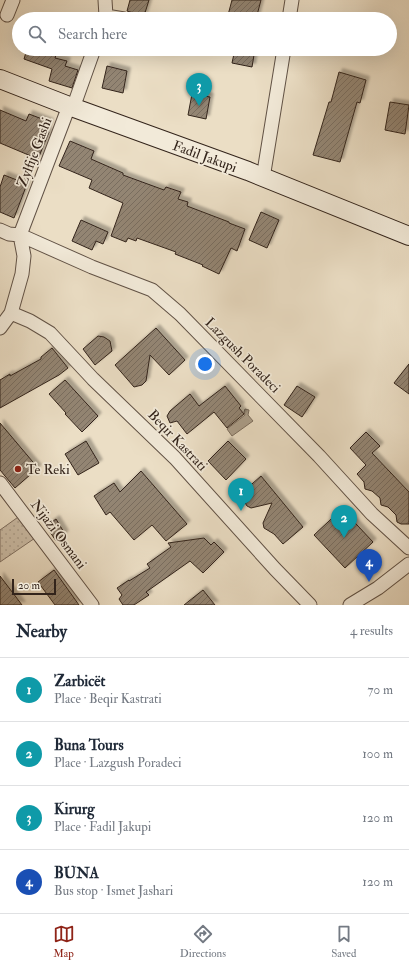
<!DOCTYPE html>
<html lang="en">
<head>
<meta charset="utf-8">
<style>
  body { margin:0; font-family:"IM FELL Double Pica",serif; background:#f2f2f3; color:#1f2937 }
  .scale { position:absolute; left:12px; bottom:10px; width:44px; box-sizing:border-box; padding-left:4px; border:2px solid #33241b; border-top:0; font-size:11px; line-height:14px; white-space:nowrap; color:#33241b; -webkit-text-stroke:3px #f2ead9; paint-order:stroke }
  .you { position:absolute; left:205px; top:364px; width:14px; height:14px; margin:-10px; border:3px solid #fff; border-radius:50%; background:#1a73e8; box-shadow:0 0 0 6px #1a73e833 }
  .badge { display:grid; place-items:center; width:26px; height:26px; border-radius:50%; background:#8f2418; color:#fff; font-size:13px; font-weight:700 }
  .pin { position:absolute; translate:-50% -33px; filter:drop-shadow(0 1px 2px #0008) }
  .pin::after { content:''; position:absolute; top:21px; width:14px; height:12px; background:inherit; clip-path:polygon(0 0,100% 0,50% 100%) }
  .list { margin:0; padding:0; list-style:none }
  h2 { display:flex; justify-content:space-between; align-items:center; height:52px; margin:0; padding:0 16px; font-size:17px }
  h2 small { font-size:13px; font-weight:400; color:#747a83 }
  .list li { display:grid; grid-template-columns:26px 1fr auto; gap:12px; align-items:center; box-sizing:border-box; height:64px; padding:0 16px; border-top:1px solid #e0e1e3 }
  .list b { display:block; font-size:15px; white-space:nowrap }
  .list p { margin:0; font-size:13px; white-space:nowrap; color:#747a83 }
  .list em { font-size:13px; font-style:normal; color:#747a83 }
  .icon { flex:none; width:22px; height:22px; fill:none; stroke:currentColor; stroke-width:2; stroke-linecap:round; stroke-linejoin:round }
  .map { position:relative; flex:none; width:409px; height:605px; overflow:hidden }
  .search { position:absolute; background:#fff; box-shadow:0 4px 16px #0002; left:12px; right:12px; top:12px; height:44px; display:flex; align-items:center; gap:10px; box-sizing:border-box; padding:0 14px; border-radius:22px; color:#747a83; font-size:15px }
  .sheet { height:308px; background:#fff }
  nav { display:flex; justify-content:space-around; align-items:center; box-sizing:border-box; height:56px; border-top:1px solid #e0e1e3; background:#fff; font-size:11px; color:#747a83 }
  nav a { display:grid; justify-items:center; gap:2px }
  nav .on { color:#8f2418 }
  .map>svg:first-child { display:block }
  .garden { fill:url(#garden-dots); stroke:#807162 }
  .water { fill:#ac9f8b; stroke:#7c6e5e }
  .building { fill:url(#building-hatch); stroke:#33241b; filter:url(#shadow) }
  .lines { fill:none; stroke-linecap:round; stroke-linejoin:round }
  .street-casing { stroke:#615246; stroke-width:15 }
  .secondary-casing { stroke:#33241b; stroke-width:20 }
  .street { stroke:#f2ead9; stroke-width:13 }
  .secondary { stroke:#f2ead9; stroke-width:18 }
  .poi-dot { fill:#8f2418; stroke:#f2ead9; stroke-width:1.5 }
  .labels { text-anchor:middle; stroke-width:3.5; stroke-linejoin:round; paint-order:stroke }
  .street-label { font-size:14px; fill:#33241b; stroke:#f2ead9 }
  .poi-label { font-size:14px; fill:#33241b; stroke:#f2ead9; text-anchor:start }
</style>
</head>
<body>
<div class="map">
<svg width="409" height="605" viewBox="0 0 409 605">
  <defs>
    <pattern id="garden-dots" width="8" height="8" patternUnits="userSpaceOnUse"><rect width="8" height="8" fill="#ccbea8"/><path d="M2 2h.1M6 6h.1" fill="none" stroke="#b0a390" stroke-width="1.8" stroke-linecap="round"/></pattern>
    <pattern id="building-hatch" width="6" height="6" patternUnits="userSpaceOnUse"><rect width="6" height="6" fill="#938573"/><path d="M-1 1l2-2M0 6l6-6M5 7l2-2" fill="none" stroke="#796d5e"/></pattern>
    <filter id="shadow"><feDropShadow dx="3.5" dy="-3.5" stdDeviation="1" flood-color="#0004"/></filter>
  </defs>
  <rect width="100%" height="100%" fill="#ebdec5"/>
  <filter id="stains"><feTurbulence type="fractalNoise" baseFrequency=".005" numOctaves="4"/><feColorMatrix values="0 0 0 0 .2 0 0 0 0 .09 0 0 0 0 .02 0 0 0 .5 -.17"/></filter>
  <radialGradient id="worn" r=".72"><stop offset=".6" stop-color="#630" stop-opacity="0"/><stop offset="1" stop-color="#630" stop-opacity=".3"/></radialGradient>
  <!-- garden -->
  <path class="garden" d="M21,515L38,536L0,562V530Z"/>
  <!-- water -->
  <path class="water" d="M245,409L249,410L248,415L253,421L232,436L227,429L245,415L244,412Z"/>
  <!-- building -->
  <path class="building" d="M130,0H149L144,16L127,11Z
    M232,0H261L256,19H243L228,15Z
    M27,49H58L55,58L67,61L65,66L78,70L72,88L49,81L52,69L24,59Z
    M235,49H255L252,67L232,63Z
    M107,66L127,71L123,93L102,88Z
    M339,72L366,80L360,103L357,102L340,162L313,155L329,102H331Z
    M192,94L210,97L206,119L188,115Z
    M390,102L409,105L405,134L385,130Z
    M0,110L26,121L29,114L50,122L47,131L49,132L38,159L0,143Z
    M70,141L94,151L91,159L123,173V175L164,190L166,187L181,192L178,199L188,202L187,206L229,222V223L245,229L237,251L231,248L219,274L202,266L203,265L175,254L176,252L137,238L136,241L128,238L126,242L111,236L123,203L89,188L92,180L59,166Z
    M4,175L27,184L14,218L0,212V187Z
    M261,212L279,220L267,248L249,240Z
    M81,220L108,232L103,244L96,241L92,250L72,241Z
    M156,328L185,360L169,375L150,355L146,381L142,385L134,387L115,365Z
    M98,336L104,337L110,341L112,351L95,365L83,349Z
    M52,348L68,368L59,375L0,408V380L10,374V376L41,359V357Z
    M409,364V394L394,383Z
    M65,380L98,416L82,432L65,414L66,413L49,394Z
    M225,386L241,406L239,408L244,414L227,428L214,412L187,434L177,421L170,423L167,416L170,411L190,394L199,406Z
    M297,386L315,397L302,417L284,405Z
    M0,423L38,468L15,488L0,470Z
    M366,432L380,446L372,453L409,492V524H401L397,522L396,515L388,507L381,505L380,498L372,491L365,489L364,482L357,474L366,465L350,448Z
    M86,441L99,463L78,475L65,454Z
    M228,441L246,459L226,480L208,461Z
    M141,471L187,524L166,541L152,525L134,540L110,512L106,515L94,496L114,483L120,492Z
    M261,476L303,527L283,544L274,534L264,528L263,523L272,503L251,508L247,506L244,501L243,496L244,491Z
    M342,509L373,542L345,568L314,535Z
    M56,519L65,534L56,541L46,526Z
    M204,538L211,545L214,542L224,552L203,573L190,561L146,592L149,595L134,605H123L119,599L122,595L117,588L129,580V581L150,568L147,564L171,547L168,543Z
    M54,570L79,605H55L38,582Z
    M0,576L22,605H0Z
    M203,590L215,605H184Z"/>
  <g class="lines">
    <!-- street casing -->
    <g class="street-casing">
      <path id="street" d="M7,15L13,0
        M106,16L124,19
        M104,19L106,16L105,0
        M289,19L292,0
        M73,108L94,49
        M263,178L284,49
        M0,230L9,234L20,235L92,267L152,290L180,314L319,456L372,514L409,548
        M20,235L69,106
        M11,313L30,321L50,333L93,379L175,458L275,569L310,605
        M0,328L11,313L22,274L24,256L20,235
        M0,483L92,605
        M350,605L378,588L409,564"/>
    </g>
    <!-- secondary casing -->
    <g class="secondary-casing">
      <path id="secondary" d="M0,79L69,106L248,171L409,236"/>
    </g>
    <!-- street -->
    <use href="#street" class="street"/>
    <!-- secondary -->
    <use href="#secondary" class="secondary"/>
  </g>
  <!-- markers -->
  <circle class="poi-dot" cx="18" cy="469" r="4"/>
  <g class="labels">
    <!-- street labels -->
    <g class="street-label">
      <text transform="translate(34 152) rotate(-69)" y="5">Zylfije Gashi</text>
      <text transform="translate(205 156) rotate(20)" y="5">Fadil Jakupi</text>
      <text transform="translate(243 355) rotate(45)" y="5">Lazgush Poradeci</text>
      <text transform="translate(178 440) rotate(46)" y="5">Beqir Kastrati</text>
      <text transform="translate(59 534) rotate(53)" y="5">Nijazi Osmani</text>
    </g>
    <!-- poi labels -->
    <g class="poi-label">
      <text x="26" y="474">Te Reki</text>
    </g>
  </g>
  <rect width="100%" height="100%" filter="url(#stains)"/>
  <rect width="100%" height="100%" fill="url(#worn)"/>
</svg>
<div class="scale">20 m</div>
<div class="you"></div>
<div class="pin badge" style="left:241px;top:511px;background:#0f9aa8">1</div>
<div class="pin badge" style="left:344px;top:538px;background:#0f9aa8">2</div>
<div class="pin badge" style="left:199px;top:106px;background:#0f9aa8">3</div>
<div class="pin badge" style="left:369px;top:582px;background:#1a4fb4">4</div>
<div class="search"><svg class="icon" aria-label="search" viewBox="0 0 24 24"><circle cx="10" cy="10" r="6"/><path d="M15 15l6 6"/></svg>Search here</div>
</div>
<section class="sheet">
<h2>Nearby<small>4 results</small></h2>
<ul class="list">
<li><span class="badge" style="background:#0f9aa8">1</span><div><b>Zarbicët</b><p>Place · Beqir Kastrati</p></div><em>70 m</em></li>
<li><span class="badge" style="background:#0f9aa8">2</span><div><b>Buna Tours</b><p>Place · Lazgush Poradeci</p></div><em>100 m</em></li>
<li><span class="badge" style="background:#0f9aa8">3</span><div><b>Kirurg</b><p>Place · Fadil Jakupi</p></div><em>120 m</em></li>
<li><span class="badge" style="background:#1a4fb4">4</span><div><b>BUNA</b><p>Bus stop · Ismet Jashari</p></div><em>120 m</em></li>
</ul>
</section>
<nav>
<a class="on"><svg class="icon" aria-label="map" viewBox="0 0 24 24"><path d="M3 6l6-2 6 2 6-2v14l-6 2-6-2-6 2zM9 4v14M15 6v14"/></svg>Map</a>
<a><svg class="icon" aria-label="directions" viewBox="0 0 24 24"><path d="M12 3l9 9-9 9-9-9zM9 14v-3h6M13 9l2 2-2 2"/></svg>Directions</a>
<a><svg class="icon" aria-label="saved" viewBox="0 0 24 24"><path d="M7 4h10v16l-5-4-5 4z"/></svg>Saved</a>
</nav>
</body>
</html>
